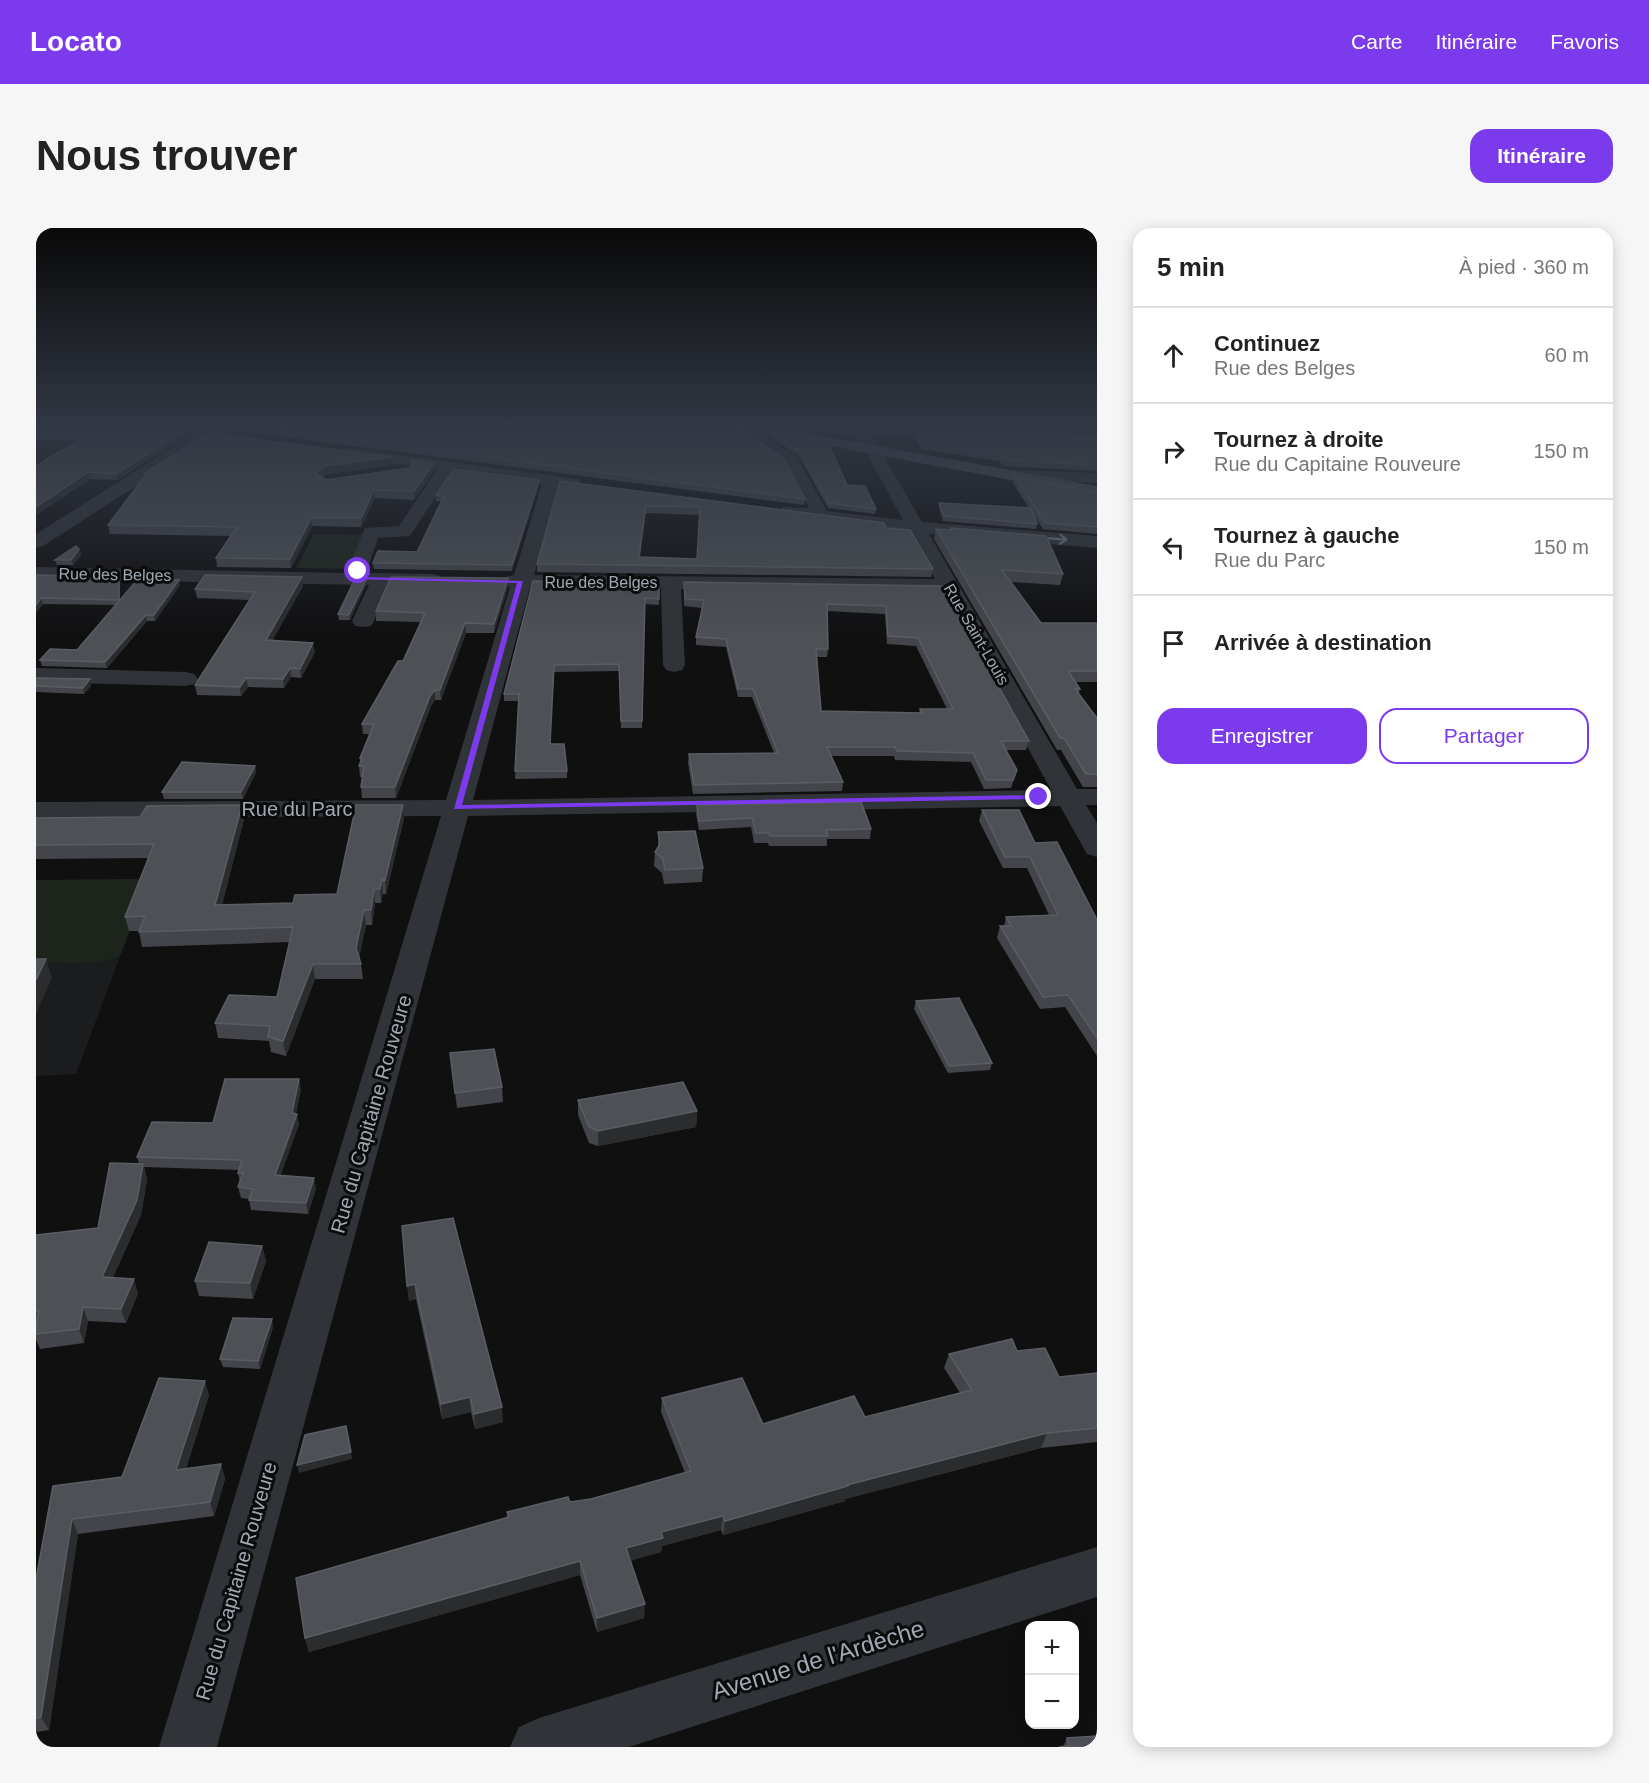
<!DOCTYPE html>
<html lang="fr">
<head>
<meta charset="utf-8">
<style>
  body { margin:0; font-family:Helvetica,sans-serif; background:#f6f6f6; color:#222 }
  .controls { position:absolute; right:18px; bottom:18px; display:grid; overflow:hidden; border-radius:12px; box-shadow:0 3px 15px #0003 }
  .controls button { width:54px; height:54px; display:grid; place-items:center; padding:0; border:0; border-bottom:2px solid #e0e0e0; background:#fff; color:#222; font:30px sans-serif }
  .stop { position:absolute; width:18px; height:18px; margin:-14px; border:4px solid #7c3aed; border-radius:50%; background:#fff }
  .stop.end { background:#7c3aed; border-color:#fff; box-shadow:0 2px 6px #0008 }
  .list { margin:0; padding:0; list-style:none }
  h2 { display:flex; justify-content:space-between; align-items:center; height:78px; margin:0; padding:0 24px; font-size:26px }
  h2 small { font-size:20px; font-weight:400; color:#767676 }
  .list li { display:grid; grid-template-columns:39px 1fr auto; gap:18px; align-items:center; box-sizing:border-box; height:96px; padding:0 24px; border-top:2px solid #e0e0e0 }
  .list b { display:block; font-size:22px; white-space:nowrap }
  .list p { margin:0; font-size:20px; white-space:nowrap; color:#767676 }
  .list em { font-size:20px; font-style:normal; color:#767676 }
  .actions { display:flex; gap:12px; padding:18px 24px }
  .actions a { flex:1; padding:14px 0; border:2px solid #7c3aed; border-radius:18px; text-align:center; font-size:21px; color:#7c3aed }
  .actions .main { background:#7c3aed; color:#fff }
  .icon { flex:none; width:33px; height:33px; fill:none; stroke:currentColor; stroke-width:2; stroke-linecap:round; stroke-linejoin:round }
  .map { position:relative; flex:none; width:1061px; height:1519px; overflow:hidden; border-radius:18px }
  header { display:flex; align-items:center; gap:36px; box-sizing:border-box; height:84px; padding:0 30px; background:#7c3aed; color:#fff }
  header strong { font-size:28px }
  nav { display:flex; gap:33px; margin-inline-start:auto; font-size:21px }
  .intro { display:flex; align-items:center; justify-content:space-between; box-sizing:border-box; height:144px; padding:0 36px }
  h1 { margin:0; font-size:42px }
  .button { padding:15px 27px; border-radius:18px; background:#7c3aed; color:#fff; font-size:21px; font-weight:700 }
  main { display:flex; gap:36px; padding:0 36px }
  aside { flex:1; background:#fff; border-radius:18px; box-shadow:0 3px 15px #0003 }
  .map>svg:first-child { display:block }
  .built { fill:#1b1c1e }
  .green { fill:#1c241c }
  .lines { fill:none; stroke-linecap:round; stroke-linejoin:round }
  .minor { fill:#303337; fill-rule:evenodd }
  .major { fill:#4c5056; fill-rule:evenodd }
  .wall { fill:#43454a; fill-rule:evenodd }
  .shaded-wall { fill:#2a2c2e }
  .building { fill:#4d5055; stroke:#5a5e64; stroke-width:1.5; fill-rule:evenodd }
  .oneway { stroke:#6d747c }
  .route { fill:#7c3aed }
  .labels { text-anchor:middle; stroke-width:6; stroke-linejoin:round; paint-order:stroke }
  .far-street-label { font-size:16px; fill:#9fa9b4; stroke:#0b0b0c }
  .street-label { font-size:20px; fill:#9fa9b4; stroke:#0b0b0c }
  .near-street-label { font-size:24px; fill:#9fa9b4; stroke:#0b0b0c }
</style>
</head>
<body>
<header>
<strong>Locato</strong>
<nav><a>Carte</a><a>Itinéraire</a><a>Favoris</a></nav>
</header>
<div class="intro"><h1>Nous trouver</h1><a class="button">Itinéraire</a></div>
<main>
<div class="map">
<svg width="1061" height="1519" viewBox="0 0 1061 1519">
  <rect width="100%" height="100%" fill="#101011"/>
  <!-- built -->
  <path class="built" d="M113,651L40,846L0,848V652Z"/>
  <!-- green -->
  <path class="green" d="M278,306L327,307L312,341L260,340Z
    M113,651L85,726C70,739 20,734 0,735V652Z"/>
  <g class="lines">
    <!-- minor -->
    <path class="minor" d="M71,193H110L169,201L179,197L184,199L186,203L216,207L224,212L216,217L173,211L7,318L0,320V306L155,208L78,197Z
      M813,193H827L830,197L1061,202V212L835,206L886,294L1061,308V320L893,306L1041,561H1061V577H1050L1061,595V629L1051,626L1024,578L432,588L181,1519H123L405,588L0,590V574L410,572L474,359L469,357L466,353L469,349L478,347L506,256L416,244L374,308L342,310L330,345L397,346L404,348L407,352L404,356L397,358L353,357L338,393L335,398L327,399L319,398L316,393L333,357L0,351V339L310,345L329,300L363,298L401,242L306,228L304,225L312,220L543,251L545,255L543,259L522,258L498,347L899,351L873,304L746,287L743,283L746,279L773,280L749,235L699,202L713,195L814,196ZM720,203L820,206L867,292L791,283L761,229ZM494,359L625,360L627,437L630,442L638,444L646,442L649,437L645,361L906,363L1015,562L437,572Z
      M974,242L1061,245V255L968,251L966,247Z
      M0,440L150,444L158,446L162,451L158,456L150,458L0,454Z
      M1061,1319V1369L593,1519H474L483,1499L503,1490Z"/>
    <!-- major -->
    <path class="major" d="M675,193H706L1061,258V268L682,197Z"/>
  </g>
  <!-- wall -->
  <path class="wall" d="M0,193L149,209L81,252L54,251L0,287V238L42,212H0Z
    M127,193H681L769,271L768,277L187,201L180,195L170,199Z
    M760,193H811V194Z
    M865,193H1061V200L869,196L867,193Z
    M734,204L792,215L811,257L840,281L839,286L792,280L763,228L734,209Z
    M879,204L1061,208V243L967,238L963,233L885,221L878,209Z
    M356,229L357,237L291,246L286,249L290,252L373,240L375,237V232L398,235V243L378,272L339,270L325,299L276,298L255,340L181,339L180,330L195,308L74,306L72,297L110,248L109,245Z
    M978,248L1061,264V306L1007,301L997,286L1001,296L1000,301L907,293L903,280V275L993,280L977,255Z
    M503,252V257L476,343L338,341L337,335L381,324L406,273H400V267Z
    M524,253L850,300L897,341L895,349L501,344V336ZM609,285L664,287L661,331L604,329Z
    M915,300L1027,346L1024,357L975,354L1005,395H1061V454H1040L1044,461L1043,465L1061,490V559H1047L1025,522H1021L898,311L900,301L915,302Z
    M43,321L45,327L37,337H21L19,332Z
    M0,347L84,354V372L144,357L119,393H111L71,440L6,438L4,432L41,422L79,377L7,376L0,384Z
    M266,349L267,358L236,412L279,424L265,450L255,449L248,460L212,459L205,468L161,467L159,457L213,372L161,370L159,361Z
    M330,352V357L314,392H303L302,386Z
    M497,353L623,371V377L609,376L606,500H585L583,443L518,444L514,516L531,543V550L479,551L483,473H468V466Z
    M648,354L906,358L993,513L990,522H970L981,542L975,560L948,561L935,534L859,532L858,528H795L807,554L806,563L657,566L652,535L653,526L738,525L716,469H702L690,419L660,417V409L666,380L648,378ZM791,383L849,386L851,416L880,418L911,481H884L883,485L785,483L781,429H791L792,421Z
    M472,359L458,405H430L405,472H399L395,478L360,570H326L325,559L326,549H324L323,538L324,535V530L333,506H327L326,496L367,433L385,394L340,393V383Z
    M0,450L55,458L48,466L0,464Z
    M219,538L220,544L207,571H128L126,564Z
    M206,577L208,591L186,677L257,675L301,666L367,577L368,590L350,666H347L345,675H339L336,697H330L323,729L325,736L327,751H279L250,828L235,824L233,813L182,810L179,795L241,769L254,714L106,719L103,703H93L89,689L113,630L0,631V590L104,589Z
    M661,577L835,601L834,611H791V618H733L732,615H718L715,599L663,602L660,586Z
    M946,582L999,615L1061,692V828L1029,779L1004,781L961,710L964,698H968L970,689L1013,687L991,640H967L943,593Z
    M622,604L667,640L666,654L628,656L626,645L618,638L619,624L622,619Z
    M880,773L956,835L954,842L912,845L878,781Z
    M414,825L466,859L467,874L421,880Z
    M265,861L260,885L263,896L244,948L280,960L272,986L215,982L213,971L205,970L202,959L204,955L202,945L203,942L108,939L111,951L105,987L77,1049L102,1065L90,1095L52,1093L48,1115L4,1121L0,1112V1007L62,1000L103,936L101,929L177,895Z
    M542,872L661,883L660,899L562,918L553,915L542,887Z
    M366,998L467,1194L439,1201L435,1184L406,1191L380,1071L373,1073Z
    M226,1018L230,1033L217,1071L163,1068L159,1053Z
    M237,1099L224,1141L187,1139L184,1131Z
    M981,1123L1023,1149L1061,1145V1214L1005,1220L809,1271V1273L687,1307L685,1302L626,1318L625,1324L595,1332L608,1390L561,1404L544,1347L273,1424L269,1410L471,1290V1284L555,1271L649,1245L625,1184L626,1170L727,1196L829,1189L924,1165L908,1140L913,1126Z
    M173,1167L150,1241L185,1236L189,1251L178,1288L42,1306L13,1502L0,1504V1351L17,1258L86,1249Z
    M1031,1510L1061,1519H1027Z"/>
  <!-- shaded-wall -->
  <path class="shaded-wall" d="M169,193H180V195L170,199Z
    M148,204L149,209L81,252L80,246Z
    M356,229L357,237L291,246L281,254L280,245L290,238Z
    M398,235V243L378,272V263Z
    M52,244L54,251L0,287V279Z
    M503,252V257L476,343V337Z
    M338,262L339,270L325,299V290Z
    M275,290L276,298L255,340L254,331Z
    M43,321L45,327L37,337L35,332Z
    M83,349L84,354V377L83,372Z
    M266,349L267,358L232,421L230,412Z
    M472,350V359L458,405V396Z
    M143,352L144,357L119,393L118,387Z
    M330,352V357L314,392L313,387Z
    M5,370L7,376L0,384V377Z
    M110,387L111,393L71,440L69,434Z
    M429,395L430,405L405,472L404,462Z
    M277,415L279,424L265,450L264,441Z
    M254,440L255,449L248,460L247,451Z
    M210,450L212,459L205,468L204,459Z
    M54,451L55,458L48,466L47,460Z
    M399,462V472L395,478L360,570L359,559L394,468Z
    M219,538L220,544L207,571L205,564Z
    M206,577L208,591L182,692L179,677Z
    M367,577L368,590L350,666L349,652Z
    M346,651L347,666L345,675L344,661Z
    M338,661L339,675L336,697L335,682Z
    M328,682L330,697L322,735L320,720Z
    M10,731L16,750L0,786V752Z
    M277,736L279,751L250,828L247,813Z
    M263,851L265,861L258,895L261,886L263,896L241,958L239,947L256,885Z
    M661,883L660,899L562,918V903Z
    M107,936L111,951L105,987L71,1063L66,1049Z
    M278,950L280,960L272,986L270,975Z
    M226,1018L230,1033L217,1071L214,1055Z
    M98,1051L102,1065L90,1095L85,1081Z
    M379,1056L380,1071L373,1073L371,1058Z
    M47,1079L52,1093L48,1115L43,1101Z
    M236,1091L237,1099L224,1141L222,1133Z
    M169,1153L173,1167L145,1257L140,1242Z
    M434,1169L435,1184L406,1191L405,1176Z
    M466,1179L467,1194L439,1201L438,1186Z
    M1011,1205L1005,1220L809,1271V1273L687,1307L689,1293L811,1257Z
    M315,1224L316,1231L263,1245L261,1237Z
    M185,1236L189,1251L178,1288L174,1274Z
    M687,1288L685,1302L626,1318L625,1324L590,1334V1320L625,1304Z
    M36,1291L42,1306L13,1502L5,1489Z
    M544,1333V1347L273,1424L269,1410Z
    M609,1376L608,1390L561,1404V1390Z"/>
  <!-- building -->
  <path class="building" d="M0,193H75L148,204L80,246L52,244L0,279V238L51,207L0,206Z
    M184,193H681L697,196L748,231L769,271L187,195Z
    M1008,193H1061V194Z
    M734,204L792,215L811,257L829,258L840,281L793,275L763,223Z
    M879,204L1061,208V237L968,232L964,227L886,215Z
    M173,205L356,229L290,238L280,245L290,252L373,240L376,236L375,232L398,235L378,263L338,262L325,290H275L254,331L180,330L201,299L72,297L111,245H109Z
    M418,241L503,252L476,337L337,335L342,323L381,324L408,268L400,267Z
    M978,248L1061,264V299L1009,295Z
    M524,253L848,295L850,300L874,302L897,341L501,336ZM610,278L664,279L661,331L603,329Z
    M903,275L995,280L1001,296L908,288Z
    M915,300L1010,308L1027,346L966,342L1005,395H1061V443H1032L1044,461H1039L1061,490V546H1050L1028,510H1024L900,301L916,302Z
    M40,318L43,321L35,332H19Z
    M0,347L83,349V372L5,370L0,377Z
    M169,347L266,349L230,412L277,415L264,441L254,440L247,451L210,450L204,459L159,457L219,364L159,361Z
    M355,349L472,350L458,396L429,395L404,462H399L394,468L359,559H325L328,538H323L326,530H324L338,496H326L362,433H367L389,385L340,383Z
    M102,351L143,352L118,387H110L69,434L4,432L14,421L41,422Z
    M319,351L330,352L313,387L302,386Z
    M497,353L623,355V371L609,370L606,493H585L583,436L518,437L514,516H528L531,543H479L483,466H468Z
    M648,354L906,358L993,513H965L981,542L977,552H950L937,525L861,523L859,519H791L807,554L658,557L653,526L742,525L717,461H702L690,411L660,409L668,372L649,371ZM791,376L850,378L852,408L882,410L917,481H884L886,485L785,483L780,421H792Z
    M0,450L54,451L47,460L0,458Z
    M146,534L219,538L205,564H126Z
    M825,574L835,601L790,602L792,608H734L733,605H720L716,590L663,593L661,577Z
    M206,577L179,677L257,675L259,667L301,666L320,577H367L349,652L346,651L344,661H338L335,682H328L320,720L325,736H277L247,813L232,809L234,798L179,795L193,767L241,769L257,699L103,704L109,688L89,689L118,616L0,617V590L104,589L111,578Z
    M946,582H983L999,615L1021,614L1061,692V810L1032,767L1007,769L964,698H975L970,689L1022,687L994,629H969Z
    M659,603L667,640L629,642L627,631L619,624L624,616L622,604Z
    M0,731H10L0,752Z
    M923,770L956,835L913,838L880,773Z
    M458,821L466,859L419,865L414,825Z
    M189,851H263L256,885L261,886L239,947L278,950L270,975L213,972L217,961L202,959L207,945H202L206,932L101,929L116,894L177,895Z
    M647,854L661,883L562,903L553,899L542,872Z
    M74,935L107,936L101,972L66,1049L98,1051L85,1081L47,1079L43,1101L0,1106V1097L3,1083H0V1007L62,1000Z
    M417,990L466,1179L438,1186L434,1169L405,1176L379,1056L371,1058L366,998Z
    M173,1014L226,1018L214,1055L159,1053Z
    M197,1090L236,1091L222,1133L184,1131Z
    M976,1111L981,1123L1009,1120L1023,1149L1061,1145V1200L1011,1205L811,1257L812,1258L689,1293L687,1288L625,1304L627,1310L590,1320L609,1376L561,1390L544,1333L269,1410L260,1350L473,1289L471,1284L532,1269L534,1274L555,1271L655,1243L626,1170L706,1150L727,1196L818,1168L829,1189L936,1162L913,1126Z
    M123,1150L169,1153L140,1242L185,1236L174,1274L36,1291L5,1489L0,1490V1351L17,1258L86,1249Z
    M310,1198L315,1224L261,1237L269,1207Z
    M1061,1508V1519H1023L1033,1518L1031,1510Z"/>
  <!-- one-way arrows -->
  <defs><path id="oneway-shaft" d="M-6 0H5M1.5-3L5.5 0L1.5 3" fill="none" stroke-width="1.6" stroke-linecap="round" stroke-linejoin="round" transform="scale(1.5)"/></defs>
  <use class="oneway" href="#oneway-shaft" transform="translate(1022 311) rotate(5)"/>
  <!-- sky -->
  <linearGradient id="sky" x2="0" y2="1"><stop stop-color="#090909"/><stop offset="0.48" stop-color="#313743"/><stop offset="1" stop-color="#313743" stop-opacity="0"/></linearGradient>
  <rect width="1061" height="406" fill="url(#sky)"/>
  <!-- route -->
  <path class="route" d="M322,341L324,343L322,349L487,353L426,577L1003,567L1007,569L1003,571L418,581L481,355L316,351Z"/>
  <g class="labels">
    <!-- far-street labels -->
    <g class="far-street-label">
      <text transform="translate(79 346) rotate(1)" y="6">Rue des Belges</text>
      <text x="565" y="360">Rue des Belges</text>
      <text transform="translate(941 406) rotate(60)" y="6">Rue Saint-Louis</text>
    </g>
    <!-- street labels -->
    <g class="street-label">
      <text x="261" y="588">Rue du Parc</text>
      <text transform="translate(335 886) rotate(-74)" y="7">Rue du Capitaine Rouveure</text>
      <text transform="translate(200 1353) rotate(-74)" y="7">Rue du Capitaine Rouveure</text>
    </g>
    <!-- near-street labels -->
    <g class="near-street-label">
      <text transform="translate(782 1432) rotate(-17)" y="8">Avenue de l'Ardèche</text>
    </g>
  </g>
</svg>
<div class="controls">
<button>+</button>
<button>−</button>
</div>
<div class="stop" style="left:322px;top:343px"></div>
<div class="stop end" style="left:1003px;top:569px"></div>
</div>
<aside>
<h2>5 min<small>À pied · 360 m</small></h2>
<ul class="list">
<li><svg class="icon" aria-label="ahead" viewBox="0 0 24 24"><path d="M12 20V5M6 11l6-6 6 6"/></svg><div><b>Continuez</b><p>Rue des Belges</p></div><em>60 m</em></li>
<li><svg class="icon" aria-label="right" viewBox="0 0 24 24"><path d="M7 20v-9h11M14 6l5 5-5 5"/></svg><div><b>Tournez à droite</b><p>Rue du Capitaine Rouveure</p></div><em>150 m</em></li>
<li><svg class="icon" aria-label="left" viewBox="0 0 24 24"><path d="M17 20v-9H6M10 6l-5 5 5 5"/></svg><div><b>Tournez à gauche</b><p>Rue du Parc</p></div><em>150 m</em></li>
<li><svg class="icon" aria-label="arrive" viewBox="0 0 24 24"><path d="M6 21V4h12l-3 4 3 4H6"/></svg><div><b>Arrivée à destination</b></div></li>
</ul>
<div class="actions"><a class="main">Enregistrer</a><a>Partager</a></div>
</aside>
</main>
</body>
</html>
